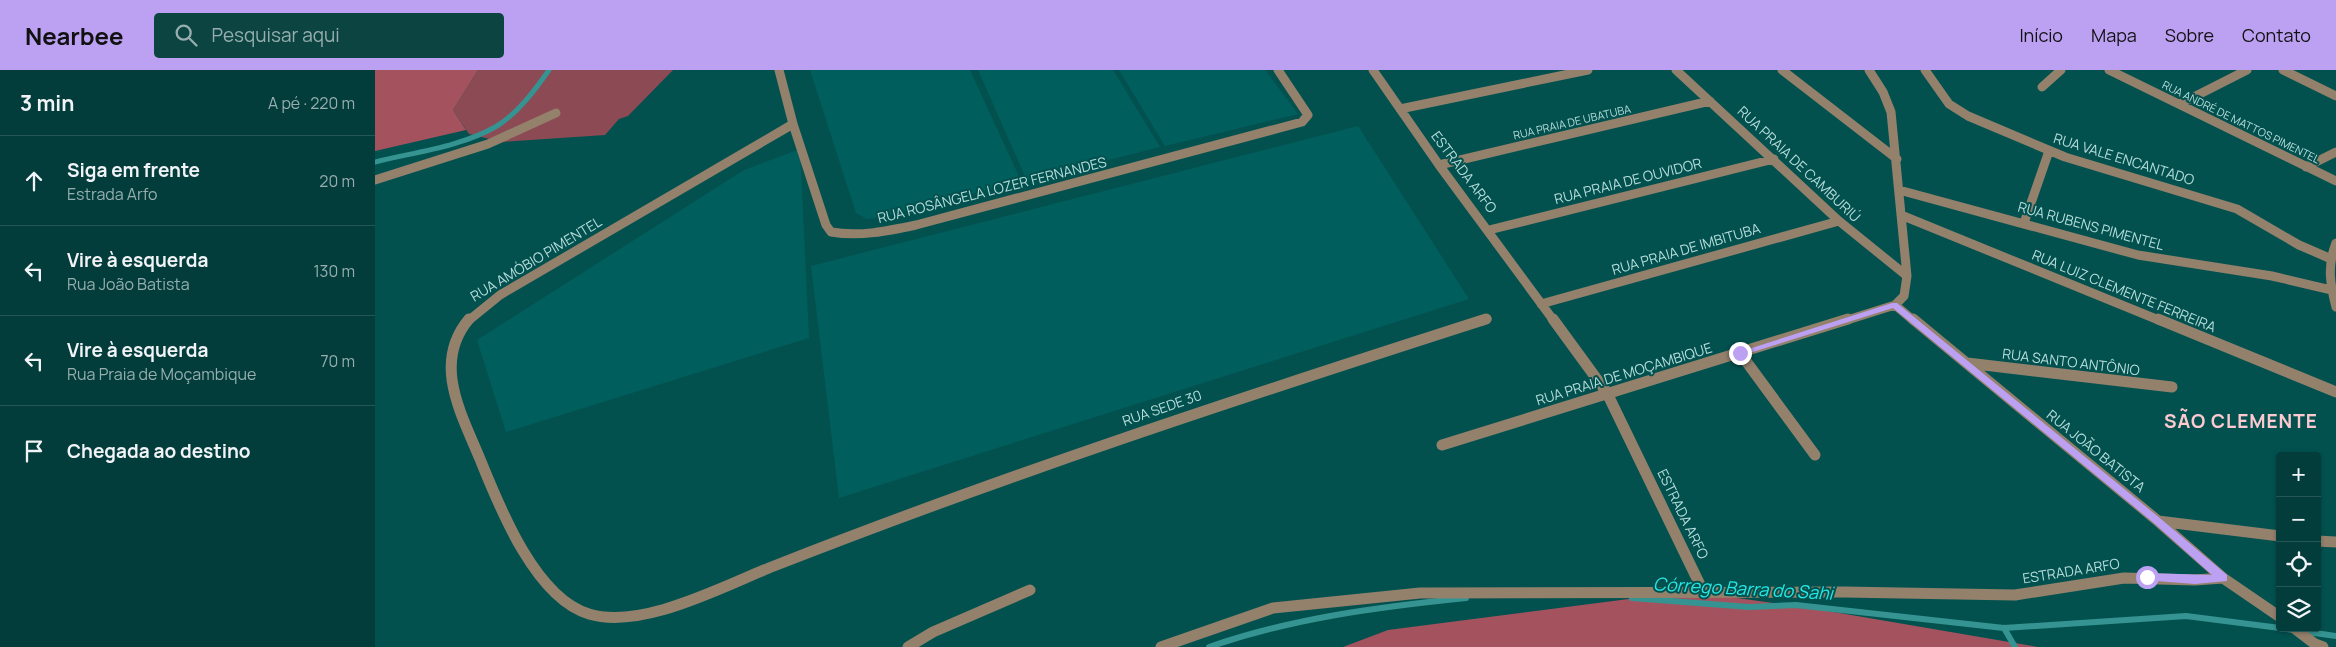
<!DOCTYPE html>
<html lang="pt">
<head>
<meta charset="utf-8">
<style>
  body { margin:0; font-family:Manrope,sans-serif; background:#0c4442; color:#f1f3f6 }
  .controls { position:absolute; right:15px; bottom:15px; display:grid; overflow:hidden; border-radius:5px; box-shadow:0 1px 4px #0004 }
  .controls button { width:45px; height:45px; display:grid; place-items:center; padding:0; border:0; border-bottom:1px solid #235655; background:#023d3b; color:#f1f3f6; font:25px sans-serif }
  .stop { position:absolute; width:15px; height:15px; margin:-11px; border:4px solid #bca0f2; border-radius:50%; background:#fff }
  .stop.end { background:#bca0f2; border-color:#fff; box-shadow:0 1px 5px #0008 }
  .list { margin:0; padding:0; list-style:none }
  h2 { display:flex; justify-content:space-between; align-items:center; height:65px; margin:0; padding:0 20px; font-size:21px }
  h2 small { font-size:16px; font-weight:400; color:#96aeaf }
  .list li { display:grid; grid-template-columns:32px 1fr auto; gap:15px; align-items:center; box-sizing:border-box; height:90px; padding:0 20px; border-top:1px solid #235655 }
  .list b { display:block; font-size:19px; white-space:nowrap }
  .list p { margin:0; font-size:16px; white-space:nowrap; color:#96aeaf }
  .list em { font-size:16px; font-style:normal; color:#96aeaf }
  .icon { flex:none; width:28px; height:28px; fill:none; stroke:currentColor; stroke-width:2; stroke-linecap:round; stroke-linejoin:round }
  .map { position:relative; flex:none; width:1961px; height:577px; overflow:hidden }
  header { display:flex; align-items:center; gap:30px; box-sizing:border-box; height:70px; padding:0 25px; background:#bca0f2; color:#111 }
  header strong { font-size:24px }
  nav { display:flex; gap:28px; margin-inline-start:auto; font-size:18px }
  .search { width:350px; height:45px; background:#0c4442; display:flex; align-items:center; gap:12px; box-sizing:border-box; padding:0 18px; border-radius:5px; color:#96aeaf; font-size:19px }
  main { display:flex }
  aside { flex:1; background:#023d3b }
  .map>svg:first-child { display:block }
  .built { fill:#005e5c }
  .green { fill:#8c4b54 }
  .forest { fill:#a5525f }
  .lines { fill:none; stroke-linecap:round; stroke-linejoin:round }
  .stream-far1 { stroke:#359491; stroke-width:5 }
  .stream { stroke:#359491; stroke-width:6 }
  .street-far1 { stroke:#93816c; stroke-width:9 }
  .street { stroke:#93816c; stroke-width:11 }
  .route { fill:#bca0f2 }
  .labels { text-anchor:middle; stroke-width:4; stroke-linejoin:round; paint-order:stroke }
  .far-street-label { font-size:11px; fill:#b5dddb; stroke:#03514f }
  .street-label { font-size:14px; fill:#b5dddb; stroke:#03514f }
  .near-water-label { font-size:18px; font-style:italic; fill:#27e7e2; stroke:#03514f }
  .district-label { font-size:19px; font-weight:bold; letter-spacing:1px; fill:#fecacf; stroke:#03514f }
</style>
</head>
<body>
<header>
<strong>Nearbee</strong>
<div class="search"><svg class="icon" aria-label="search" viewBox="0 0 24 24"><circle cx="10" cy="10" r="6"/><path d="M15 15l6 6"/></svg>Pesquisar aqui</div>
<nav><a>Início</a><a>Mapa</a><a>Sobre</a><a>Contato</a></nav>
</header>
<main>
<aside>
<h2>3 min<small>A pé · 220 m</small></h2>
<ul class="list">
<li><svg class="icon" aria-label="ahead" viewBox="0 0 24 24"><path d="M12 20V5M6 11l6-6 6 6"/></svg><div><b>Siga em frente</b><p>Estrada Arfo</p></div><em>20 m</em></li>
<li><svg class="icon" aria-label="left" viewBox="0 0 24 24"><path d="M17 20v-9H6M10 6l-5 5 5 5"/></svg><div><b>Vire à esquerda</b><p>Rua João Batista</p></div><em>130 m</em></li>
<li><svg class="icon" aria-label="left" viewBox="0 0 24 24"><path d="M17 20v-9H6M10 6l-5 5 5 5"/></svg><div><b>Vire à esquerda</b><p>Rua Praia de Moçambique</p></div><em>70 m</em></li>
<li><svg class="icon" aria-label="arrive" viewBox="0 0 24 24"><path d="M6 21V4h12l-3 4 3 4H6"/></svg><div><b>Chegada ao destino</b></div></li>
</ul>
</aside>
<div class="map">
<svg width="1961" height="577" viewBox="0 0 1961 577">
  <rect width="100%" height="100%" fill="#03514f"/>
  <!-- built -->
  <path class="built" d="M435,0H595L646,111L506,147L492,149L481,143Z
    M603,0H738L785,77L652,111Z
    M744,0H890L923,44L790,76Z
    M983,56L1094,229L464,428L436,196Z
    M425,79L434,268L131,362L102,270L369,100Z"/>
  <!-- green -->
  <path class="green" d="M103,0H298L253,46L244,49L230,65L127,72L94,64L78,40Z"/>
  <!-- forest -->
  <path class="forest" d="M0,0H103L78,40L91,60L0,81Z
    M1331,519L1334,524L1441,539L1663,577H968L1013,560Z"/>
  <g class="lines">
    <!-- stream-far1 -->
    <path class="stream-far1" d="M0,92C40,82 86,77 122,56C143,43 160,20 174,0"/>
    <!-- stream -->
    <path class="stream" d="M1257,528L1374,537L1421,535L1629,558L1811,546L1905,558
      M1629,558L1640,577
      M1905,558L1961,566
      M834,577C918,548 1003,537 1091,528"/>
    <!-- street-far1 -->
    <path class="street-far1" d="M404,0L418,54L451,155L456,162C485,167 513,161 541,155L927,52L933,45L903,0
      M998,0L1064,95L1179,251
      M1301,0L1464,151L1532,206
      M1407,0L1522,89
      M1550,0L1574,34L1593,46L1690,87L1862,139L1924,175L1954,188
      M1734,0L1961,111
      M1908,0L1961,26
      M1667,17L1686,0
      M1805,34L1872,0
      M1025,39L1213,0
      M1064,95L1335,31
      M1931,97L1961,82
      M0,110L113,74L181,43
      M1524,120L1763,185L1897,206L1961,221
      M1526,145L1786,251
      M1649,153L1674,81
      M1114,160L1399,89
      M1961,173C1952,196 1955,214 1961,237
      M1166,234L1464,151
      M1520,235L1539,251
      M93,251L125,225L418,54
      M1107,251L1112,249
      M1469,251L1520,235L1529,226L1532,206L1516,42L1508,22L1494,0"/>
    <!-- street -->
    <path class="street" d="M94,249C57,293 86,343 105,389C124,436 160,528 214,544C268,560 348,516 399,496C633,404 871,326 1111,249
      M1178,249L1232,323L1329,523
      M1538,249L1783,451L1848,508L1905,547
      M1783,249L1961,322
      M1365,283L1440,385
      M1592,293L1797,317
      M1067,375L1473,249
      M1783,451L1905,466
      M1942,471L1961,472
      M1919,558L1940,574L1948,577
      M533,577L558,562L655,520
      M786,577L898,538L1045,523L1469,522L1640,525L1749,508L1820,510L1848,508"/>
  </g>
  <!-- route -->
  <path class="route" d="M1517,233H1522L1786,449L1852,505V511L1820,514L1768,510L1767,507L1772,503L1837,505L1780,454L1518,238L1365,286L1361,283Z"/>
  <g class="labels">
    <!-- far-street labels -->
    <g class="far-street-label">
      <text transform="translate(1197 52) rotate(-13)" y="4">RUA PRAIA DE UBATUBA</text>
      <text transform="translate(1866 52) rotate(26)" y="4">RUA ANDRÉ DE MATTOS PIMENTEL</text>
    </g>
    <!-- street labels -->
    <g class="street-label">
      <text transform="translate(1749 89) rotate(17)" y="5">RUA VALE ENCANTADO</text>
      <text transform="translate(1424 94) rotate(43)" y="5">RUA PRAIA DE CAMBURIÚ</text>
      <text transform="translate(1089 102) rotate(53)" y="5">ESTRADA ARFO</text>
      <text transform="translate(1253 111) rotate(-14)" y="5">RUA PRAIA DE OUVIDOR</text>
      <text transform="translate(617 120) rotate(-14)" y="5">RUA ROSÂNGELA LOZER FERNANDES</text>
      <text transform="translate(1716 156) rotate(15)" y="5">RUA RUBENS PIMENTEL</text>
      <text transform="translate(1311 179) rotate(-16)" y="5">RUA PRAIA DE IMBITUBA</text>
      <text transform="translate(161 189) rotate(-31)" y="5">RUA AMÓBIO PIMENTEL</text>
      <text transform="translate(1749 221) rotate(22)" y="5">RUA LUIZ CLEMENTE FERREIRA</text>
      <text transform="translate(1696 292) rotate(7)" y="5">RUA SANTO ANTÔNIO</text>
      <text transform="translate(1249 304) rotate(-17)" y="5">RUA PRAIA DE MOÇAMBIQUE</text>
      <text transform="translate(787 338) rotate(-19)" y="5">RUA SEDE 30</text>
      <text transform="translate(1721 381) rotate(39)" y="5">RUA JOÃO BATISTA</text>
      <text transform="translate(1308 444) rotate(64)" y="5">ESTRADA ARFO</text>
      <text transform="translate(1696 501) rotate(-9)" y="5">ESTRADA ARFO</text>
    </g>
    <!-- near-water labels -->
    <g class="near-water-label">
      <text transform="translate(1368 519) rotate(3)" y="6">Córrego Barra do Sahi</text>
    </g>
    <!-- district labels -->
    <g class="district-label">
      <text x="1866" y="358">SÃO CLEMENTE</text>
    </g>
  </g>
</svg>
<div class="controls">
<button>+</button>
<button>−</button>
<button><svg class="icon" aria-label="locate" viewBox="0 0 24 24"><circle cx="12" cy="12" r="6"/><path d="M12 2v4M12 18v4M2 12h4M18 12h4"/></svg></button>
<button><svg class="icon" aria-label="layers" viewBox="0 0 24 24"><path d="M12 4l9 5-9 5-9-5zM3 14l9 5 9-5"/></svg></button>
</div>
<div class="stop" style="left:1772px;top:507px"></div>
<div class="stop end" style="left:1365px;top:283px"></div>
</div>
</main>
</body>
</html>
